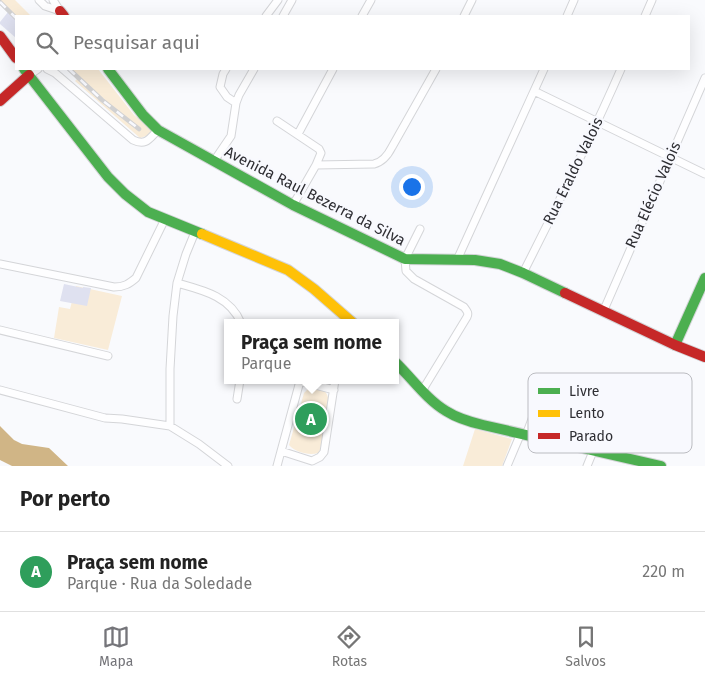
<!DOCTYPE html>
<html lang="pt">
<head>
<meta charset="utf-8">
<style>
  body { margin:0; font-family:"Fira Sans",sans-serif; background:#f2f2f2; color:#222 }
  .you { position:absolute; left:411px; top:186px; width:18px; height:18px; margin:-12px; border:4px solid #fff; border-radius:50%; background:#1a73e8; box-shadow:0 0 0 8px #1a73e833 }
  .badge { display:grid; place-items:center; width:32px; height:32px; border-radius:50%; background:#75757a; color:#fff; font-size:16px; font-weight:700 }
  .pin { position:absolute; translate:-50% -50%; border:2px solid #fff; box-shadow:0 1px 5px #0006 }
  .popup { position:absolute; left:224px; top:319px; width:175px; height:65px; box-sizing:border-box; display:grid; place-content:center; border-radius:0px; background:#fff; filter:drop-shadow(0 1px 4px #0005); font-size:16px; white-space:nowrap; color:#767676 }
  .popup b { font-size:19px; color:#222 }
  .popup::after { content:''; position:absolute; left:50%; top:100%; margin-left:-10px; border:10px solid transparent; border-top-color:#fff }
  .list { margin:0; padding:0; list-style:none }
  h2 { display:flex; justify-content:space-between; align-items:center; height:65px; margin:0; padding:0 20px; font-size:21px }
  h2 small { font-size:16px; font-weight:400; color:#767676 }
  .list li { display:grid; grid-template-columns:32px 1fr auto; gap:15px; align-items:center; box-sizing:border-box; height:80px; padding:0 20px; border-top:1px solid #e0e0e0 }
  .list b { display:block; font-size:19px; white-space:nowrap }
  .list p { margin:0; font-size:16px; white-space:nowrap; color:#767676 }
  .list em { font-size:16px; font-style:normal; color:#767676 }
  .icon { flex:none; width:28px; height:28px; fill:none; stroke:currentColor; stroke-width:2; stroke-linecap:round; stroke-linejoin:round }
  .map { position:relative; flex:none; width:705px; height:466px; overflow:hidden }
  .search { position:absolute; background:#fff; box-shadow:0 5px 20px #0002; left:15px; right:15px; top:15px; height:55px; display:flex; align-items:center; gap:12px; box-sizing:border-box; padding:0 18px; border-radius:0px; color:#767676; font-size:19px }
  .sheet { height:145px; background:#fff }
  nav { display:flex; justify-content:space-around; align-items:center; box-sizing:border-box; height:70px; border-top:1px solid #e0e0e0; background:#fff; font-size:14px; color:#767676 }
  nav a { display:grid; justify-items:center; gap:2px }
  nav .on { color:#75757a }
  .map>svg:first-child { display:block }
  .green { fill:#f9ecd8 }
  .water { fill:#d0b586 }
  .building { fill:#dfe1f0 }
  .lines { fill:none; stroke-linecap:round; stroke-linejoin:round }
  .street-casing { stroke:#d4d5d8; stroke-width:9 }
  .fast-casing { stroke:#d4d5d8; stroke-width:12 }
  .slow-casing { stroke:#d4d5d8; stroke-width:12 }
  .jam-casing { stroke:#d4d5d8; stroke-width:12 }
  .street { stroke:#fefeff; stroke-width:7 }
  .fast { stroke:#4caf50; stroke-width:10 }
  .slow { stroke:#ffc107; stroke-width:10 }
  .jam { stroke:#c62828; stroke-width:10 }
  .rail-casing { stroke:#d1d1d2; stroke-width:4.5 }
  .rail { stroke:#f8f9fe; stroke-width:2.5; stroke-dasharray:8; stroke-linecap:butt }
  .labels { text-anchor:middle; stroke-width:5; stroke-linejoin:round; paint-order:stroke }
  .street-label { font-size:15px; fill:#2e2e33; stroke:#f8f9fe }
  .key { fill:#f8f9fe; stroke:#bbbcc1; stroke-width:1 }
  .key-label { font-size:14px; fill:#2e2e33 }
</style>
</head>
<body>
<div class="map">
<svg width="705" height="466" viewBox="0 0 705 466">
  <rect width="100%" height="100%" fill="#f9fafd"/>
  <!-- green -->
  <path class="green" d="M0,0H15L31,16H16V19L0,3Z
    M68,69H98L134,115L152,130L149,135L140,138L75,81L78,78Z
    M76,286L122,296L108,350L54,338L59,307L70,309Z
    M316,388C325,390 326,391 329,400L320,450L318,453C309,456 295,452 289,445L304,393L308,389Z
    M475,429L512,439L502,466H463Z"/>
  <!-- water -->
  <path class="water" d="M0,426L14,440L22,444L49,448L68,466H12L0,460Z"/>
  <!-- building -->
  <path class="building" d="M8,12L16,20V38L0,24V22Z
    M64,284L83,288V287L91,288L87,306L60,301Z
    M303,410L312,412L307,430L299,429Z"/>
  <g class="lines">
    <!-- street casing -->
    <g class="street-casing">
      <path id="street" d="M39,0L45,6L60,11
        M53,0L60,11
        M266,16L278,0
        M283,16L292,0
        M362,16L371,0
        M464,16L472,0
        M567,16L574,0
        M645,16L652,0
        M47,69L55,73L133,140C146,146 149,139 158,130
        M226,69L223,74L220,87L227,97L236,103
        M29,75L38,69
        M534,91L705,174
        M277,121L319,149L321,153L316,165L293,205
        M298,134L333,69
        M214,161L231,136L236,103L239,95L254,69
        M316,165L374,164C383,162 388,155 392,147L436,69
        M420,229L405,259L406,271L414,279L464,307C467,311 469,313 467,317L422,391
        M457,260L544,69
        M0,264L114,287C124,287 129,284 136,278L165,219
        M523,273C557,206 591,138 621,69
        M177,283C202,290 230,296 241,323
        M603,312L705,78
        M0,330L108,356
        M0,390L105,418L122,419L170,426L199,444L228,466
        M237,399L240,380
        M170,426V369L173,316L177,283L186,254L195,232
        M526,435L544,387L548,383L553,381L577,394L580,398L570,444
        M281,451L312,461L320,457L324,452L335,380
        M277,466L300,381L334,390
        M507,466L521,433
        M587,466L594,449"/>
    </g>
    <!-- fast casing -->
    <g class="fast-casing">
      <path id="fast" d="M24,69L108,177L125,194L148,212L202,234
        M108,69L143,115L158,130L293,205L405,259L475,260L500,264L523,273L565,293
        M675,345L705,278
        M395,362C412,378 426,399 446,411C457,418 470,422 483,425L661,466"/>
    </g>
    <!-- slow casing -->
    <g class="slow-casing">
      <path id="slow" d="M202,234L288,270L314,289L353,323"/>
    </g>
    <!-- jam casing -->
    <g class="jam-casing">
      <path id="jam" d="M60,11L64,16
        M0,36L16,58
        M0,101L29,75
        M565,293L675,345L705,357"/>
    </g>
    <!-- street -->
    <use href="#street" class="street"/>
    <!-- fast -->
    <use href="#fast" class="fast"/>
    <!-- slow -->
    <use href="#slow" class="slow"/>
    <!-- jam -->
    <use href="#jam" class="jam"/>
    <!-- rail casing -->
    <g class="rail-casing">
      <path id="rail" d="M0,2L16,18
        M69,69L102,100L139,129"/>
    </g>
    <!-- rail -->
    <use href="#rail" class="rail"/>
  </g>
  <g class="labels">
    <!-- street labels -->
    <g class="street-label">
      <text transform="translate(573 171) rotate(-64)" y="5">Rua Eraldo Valois</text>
      <text transform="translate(653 195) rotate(-66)" y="5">Rua Elécio Valois</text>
      <text transform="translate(315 196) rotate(27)" y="5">Avenida Raul Bezerra da Silva</text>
    </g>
  </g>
  <!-- legend -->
  <rect x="528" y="373" width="164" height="80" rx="8" class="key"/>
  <rect x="538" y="388" width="22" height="6" fill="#4caf50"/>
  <rect x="538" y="410" width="22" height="7" fill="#ffc107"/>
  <rect x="538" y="433" width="22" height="6" fill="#c62828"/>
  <g class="key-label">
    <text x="569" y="396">Livre</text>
    <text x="569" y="418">Lento</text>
    <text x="569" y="441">Parado</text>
  </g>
</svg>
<div class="you"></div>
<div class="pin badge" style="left:311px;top:419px;background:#2e9e5b">A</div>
<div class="popup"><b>Praça sem nome</b>Parque</div>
<div class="search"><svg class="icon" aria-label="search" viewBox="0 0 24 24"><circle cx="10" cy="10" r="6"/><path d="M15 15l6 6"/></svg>Pesquisar aqui</div>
</div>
<section class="sheet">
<h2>Por perto<small></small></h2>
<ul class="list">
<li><span class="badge" style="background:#2e9e5b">A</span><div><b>Praça sem nome</b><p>Parque · Rua da Soledade</p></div><em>220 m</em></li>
</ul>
</section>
<nav>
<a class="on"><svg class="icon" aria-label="map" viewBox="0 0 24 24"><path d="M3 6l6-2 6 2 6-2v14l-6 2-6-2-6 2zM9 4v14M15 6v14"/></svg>Mapa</a>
<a><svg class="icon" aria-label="directions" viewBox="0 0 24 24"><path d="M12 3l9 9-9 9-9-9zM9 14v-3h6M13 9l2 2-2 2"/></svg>Rotas</a>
<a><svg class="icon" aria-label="saved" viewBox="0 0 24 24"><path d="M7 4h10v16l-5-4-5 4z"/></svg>Salvos</a>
</nav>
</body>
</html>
